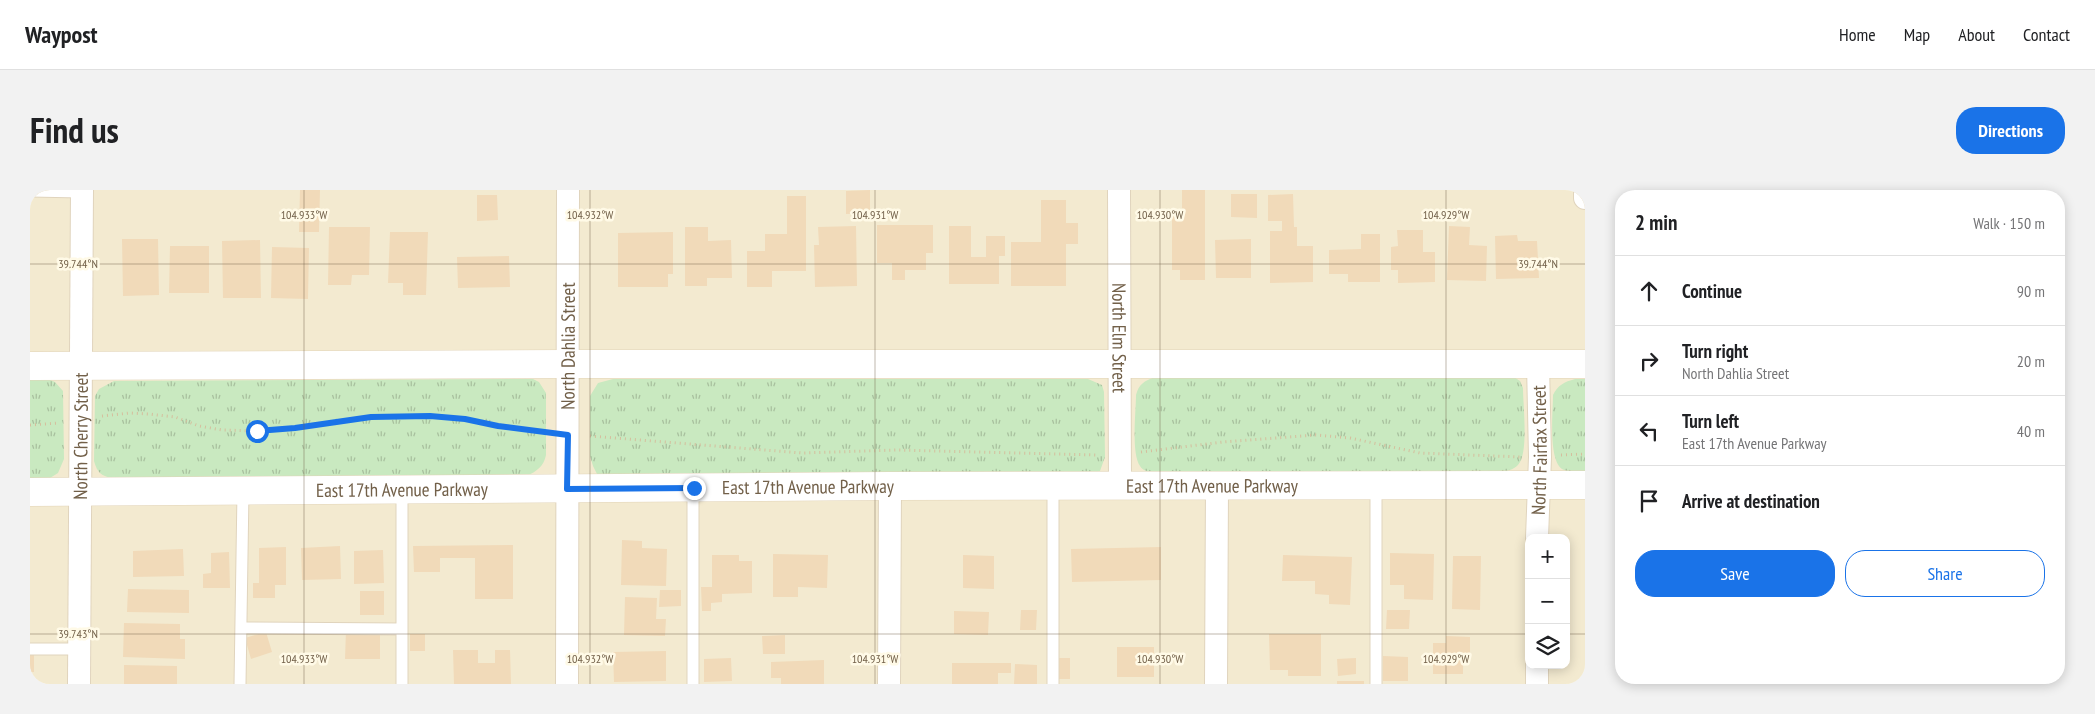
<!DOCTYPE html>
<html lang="en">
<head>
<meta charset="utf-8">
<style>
  body { margin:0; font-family:"PT Sans Narrow",sans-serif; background:#f2f2f2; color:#202124 }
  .controls { position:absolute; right:15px; bottom:15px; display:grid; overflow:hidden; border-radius:10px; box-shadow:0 2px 12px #0003 }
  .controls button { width:45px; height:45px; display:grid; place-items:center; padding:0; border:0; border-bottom:1px solid #e0e0e0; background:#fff; color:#202124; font:25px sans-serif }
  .stop { position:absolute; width:15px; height:15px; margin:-11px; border:4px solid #1a73e8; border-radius:50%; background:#fff }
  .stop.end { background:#1a73e8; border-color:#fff; box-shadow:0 1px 5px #0008 }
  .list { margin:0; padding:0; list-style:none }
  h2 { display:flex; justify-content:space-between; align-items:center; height:65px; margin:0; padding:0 20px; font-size:21px }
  h2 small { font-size:16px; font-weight:400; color:#757577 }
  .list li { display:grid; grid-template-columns:32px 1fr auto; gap:15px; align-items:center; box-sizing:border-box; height:70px; padding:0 20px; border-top:1px solid #e0e0e0 }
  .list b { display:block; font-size:19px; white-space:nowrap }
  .list p { margin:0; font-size:16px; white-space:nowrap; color:#757577 }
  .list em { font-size:16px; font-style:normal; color:#757577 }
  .actions { display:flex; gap:10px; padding:15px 20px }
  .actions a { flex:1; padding:11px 0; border:1px solid #1a73e8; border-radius:20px; text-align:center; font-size:18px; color:#1a73e8 }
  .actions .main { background:#1a73e8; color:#fff }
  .icon { flex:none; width:28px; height:28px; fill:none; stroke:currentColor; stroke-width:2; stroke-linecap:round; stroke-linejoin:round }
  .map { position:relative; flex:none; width:1555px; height:494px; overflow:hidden; border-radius:20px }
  header { display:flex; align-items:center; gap:30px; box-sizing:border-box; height:70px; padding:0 25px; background:#fff; border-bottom:1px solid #e0e0e0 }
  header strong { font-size:24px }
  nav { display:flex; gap:28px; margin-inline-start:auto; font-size:18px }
  .intro { display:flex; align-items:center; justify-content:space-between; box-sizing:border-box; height:120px; padding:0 30px }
  h1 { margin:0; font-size:35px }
  .button { padding:12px 22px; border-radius:20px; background:#1a73e8; color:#fff; font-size:18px; font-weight:700 }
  main { display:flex; gap:30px; padding:0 30px }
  aside { flex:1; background:#fff; border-radius:20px; box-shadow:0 2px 12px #0003 }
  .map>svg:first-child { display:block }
  .residential { fill:#f3ead0; fill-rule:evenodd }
  .grass { fill:url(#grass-tufts) }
  .building { fill:#f1dab9 }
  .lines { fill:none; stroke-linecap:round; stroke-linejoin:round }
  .service-casing { stroke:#e0d4bd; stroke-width:13 }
  .minor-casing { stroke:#e0d4bd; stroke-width:24 }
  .secondary-casing { stroke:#e2d4b8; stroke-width:29 }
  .path { stroke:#d5be9d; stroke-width:3; stroke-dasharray:1 4; stroke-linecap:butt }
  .service { stroke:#fff; stroke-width:11 }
  .minor { stroke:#fff; stroke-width:22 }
  .secondary { stroke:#fff; stroke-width:28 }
  .route { stroke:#1a73e8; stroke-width:6 }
  .ticks { fill:none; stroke:#726049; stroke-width:1; stroke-opacity:0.45 }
  .labels { text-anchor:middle; stroke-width:5; stroke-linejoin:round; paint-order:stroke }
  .street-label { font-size:19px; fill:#726049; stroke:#fffae7 }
  .ticks-label { font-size:12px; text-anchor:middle; fill:#726049; stroke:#fffae7; stroke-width:5; stroke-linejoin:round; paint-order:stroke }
</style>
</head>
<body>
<header>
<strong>Waypost</strong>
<nav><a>Home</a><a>Map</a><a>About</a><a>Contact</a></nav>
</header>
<div class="intro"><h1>Find us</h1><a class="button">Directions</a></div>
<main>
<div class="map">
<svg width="1555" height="494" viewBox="0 0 1555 494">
  <defs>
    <pattern id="grass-tufts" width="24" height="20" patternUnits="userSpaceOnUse" patternTransform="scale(1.25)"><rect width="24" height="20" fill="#c9e9c0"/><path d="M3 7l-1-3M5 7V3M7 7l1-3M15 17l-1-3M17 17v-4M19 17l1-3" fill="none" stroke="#a8c09e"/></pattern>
  </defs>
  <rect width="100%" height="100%" fill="#fcf7e1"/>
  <!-- residential -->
  <path class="residential" d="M0,0H1555V494H0ZM1499,348H1536V475H1499Z"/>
  <!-- grass -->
  <path class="grass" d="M1125,187H1484L1490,191L1493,198C1493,215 1499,264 1488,275C1483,280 1477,281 1471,282L1123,283C1118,281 1113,281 1110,276C1101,263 1106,222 1106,205C1109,194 1114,191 1125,187Z
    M0,189H18L25,192L33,201L34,269L28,283L20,288H0Z
    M503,189L509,192L516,203V265C514,276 507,281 497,286L82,288C71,286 67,282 64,271L65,206L69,199L84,191Z
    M583,189H1058L1072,195L1074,202L1075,267L1070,281L1061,284L575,287L567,284L563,276L560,266V206L568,193Z
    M1545,189H1555V282C1548,282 1538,283 1532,279C1518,269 1523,222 1523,205C1528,195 1534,192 1545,189Z"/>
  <!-- building -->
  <path class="building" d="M270,0H290L289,42H269Z
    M840,0V23L816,24V1Z
    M1152,0H1175V90H1150V80H1142V22H1152Z
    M1201,4H1227V28L1201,27Z
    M1263,4L1264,37H1267V56H1283V92L1240,93V41H1252V31H1238V5Z
    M447,5H467L468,30L447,31Z
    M757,6H776V81H742V97H717V61H735V44H757Z
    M1011,10H1036V33H1048V54H1036V96H981V52H1011Z
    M847,35H903V63H896V80H875V90H862V73H847Z
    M826,36L827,96L785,97L784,55H789L788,37Z
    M919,36H941V67H956V46H975V66H969V94H919Z
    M1419,36L1440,37L1439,55L1457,56L1456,91L1417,90Z
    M299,37H340L339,85H322L321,95H298Z
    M655,37H678V51L701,50L702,88H677V96H655Z
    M1367,40H1393V62H1405V92L1368,93V80H1361V57L1368,56Z
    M360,42H398L396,105H373V93H358Z
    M643,42V84H638V97H588V43Z
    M1331,44H1350V92H1318V84H1299V60L1331,59Z
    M1487,45L1488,51H1507L1509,88L1466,89L1465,46Z
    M92,49H128L129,105L93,106Z
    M1221,49V88H1186L1185,50Z
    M230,50L231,108H193L192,51Z
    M140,56H179V103H139Z
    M242,57L279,58L278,109L241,108Z
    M479,66L480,97L428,98L427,67Z
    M592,350L612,351V358L637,359L636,396L591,395Z
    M483,355V409H445V368H410V382H384L383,356Z
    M310,356L311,389L272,390L271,358Z
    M256,357V395H245V408H223V393H229V358Z
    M1131,357V390L1042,392L1041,359Z
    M153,359L154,386L103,387V361Z
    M353,360L354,393L324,394V361Z
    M199,362L200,398H173V384L181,383V363Z
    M1360,363L1404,364L1403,410L1374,409V395H1360Z
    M743,364L798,365L797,398L768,397V407H743Z
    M682,365H709V371H722V403L692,404V412L681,413V421H672L671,397H682Z
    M933,365L964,366V399L933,398Z
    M1253,365L1322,367L1320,415L1299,414V405L1285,404V391H1252Z
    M1423,366H1451L1450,420L1422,419Z
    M98,399L159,400V423L97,422Z
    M630,400H651V416L629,417Z
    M330,401H354V425H330Z
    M595,407L627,408L626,429H636L635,446L594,445Z
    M991,420H1007L1006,440H990Z
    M1357,420H1380L1379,439H1356Z
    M924,421L959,422L958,445L924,444Z
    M94,433L150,434V449H155V469L93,467Z
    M316,440L350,441V469H315Z
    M236,442L242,462L221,469L215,448Z
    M380,444H395V461H380Z
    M1239,444H1291V486H1258V480H1240Z
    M755,445V464H733L732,446Z
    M1416,446L1440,447V471L1433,472V484H1403V453H1416Z
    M1087,457H1124V487H1087Z
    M423,460H448V473H465V460H480L481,494H424Z
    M636,461V491L584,492L583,462Z
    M0,462H4V482H0Z
    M1353,466L1378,467V491H1353Z
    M701,468L702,491L674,492V469Z
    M1024,468H1040V489H1024Z
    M1326,468V484L1308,486L1307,469Z
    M794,470V494H751V488H741V472Z
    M922,473H981V483H968V494H922Z
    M985,474L1007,475V494H984Z
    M94,475L147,476V494H94Z
    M1307,491H1334V494H1307Z"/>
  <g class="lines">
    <!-- service casing -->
    <g class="service-casing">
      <path id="service" d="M0,1L52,2
        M1023,296V494
        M1346,296V494
        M663,298V494
        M372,300V494
        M211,438L372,439
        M0,459H49
        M210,494L213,301"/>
    </g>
    <!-- minor casing -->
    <g class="minor-casing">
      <g id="minor">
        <path id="s1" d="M1089,0L1090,296"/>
        <path d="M1555,0V8"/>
        <path id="s2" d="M1507,348L1510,267L1508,174"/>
        <path d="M1507,475V494"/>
        <path id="s3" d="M49,494L52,0"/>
        <path id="s4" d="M537,494L538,0"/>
        <path d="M859,494L860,296"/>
        <path d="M1186,494L1187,297"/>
      </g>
    </g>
    <!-- secondary casing -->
    <g class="secondary-casing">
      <g id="secondary">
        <path d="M0,176L538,174H1555"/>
        <path id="s5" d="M0,302L860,296L1555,295"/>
      </g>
    </g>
    <!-- path -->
    <path class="path" d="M72,226L100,223L119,224L145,227L169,236L192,240L227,241L265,238L341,227L400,226L435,229L516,242
      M0,235L29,233
      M560,246L772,263L867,260L1068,265
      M1111,262L1193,252L1286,245L1320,248L1390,263L1490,267
      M1531,265L1555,264"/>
    <!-- service -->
    <use href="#service" class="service"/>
    <!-- minor -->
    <use href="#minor" class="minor"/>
    <!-- secondary -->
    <use href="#secondary" class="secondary"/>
  </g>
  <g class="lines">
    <!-- route -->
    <path class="route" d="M227,241L265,238L341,227L400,226L435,229L468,236L538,245L537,299L664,298"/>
  </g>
  <!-- ticks -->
  <path class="ticks" d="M274,0V494M560,0V494M845,0V494M1130,0V494M1416,0V494M0,74H1555M0,444H1499M1536,444H1555"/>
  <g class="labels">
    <!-- street labels -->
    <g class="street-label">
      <text dy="7" stroke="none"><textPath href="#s1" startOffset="148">North Elm Street</textPath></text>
      <text dy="7" stroke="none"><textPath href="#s4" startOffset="338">North Dahlia Street</textPath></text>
      <text dy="7" stroke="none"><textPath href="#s3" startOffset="248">North Cherry Street</textPath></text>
      <text dy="7" stroke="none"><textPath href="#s2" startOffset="88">North Fairfax Street</textPath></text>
      <text dy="7" stroke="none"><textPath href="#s5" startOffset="1182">East 17th Avenue Parkway</textPath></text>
      <text dy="7" stroke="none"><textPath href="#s5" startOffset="778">East 17th Avenue Parkway</textPath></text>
      <text dy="7" stroke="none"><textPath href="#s5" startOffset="372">East 17th Avenue Parkway</textPath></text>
    </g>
  </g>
  <g class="ticks-label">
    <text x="274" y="29">104.933°W</text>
    <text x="560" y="29">104.932°W</text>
    <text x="845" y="29">104.931°W</text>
    <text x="1130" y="29">104.930°W</text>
    <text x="1416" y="29">104.929°W</text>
    <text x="48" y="78">39.744°N</text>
    <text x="1508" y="78">39.744°N</text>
    <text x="48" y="448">39.743°N</text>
    <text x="274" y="473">104.933°W</text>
    <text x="560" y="473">104.932°W</text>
    <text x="845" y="473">104.931°W</text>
    <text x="1130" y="473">104.930°W</text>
    <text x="1416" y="473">104.929°W</text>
  </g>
</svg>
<div class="controls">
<button>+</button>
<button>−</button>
<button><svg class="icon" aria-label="layers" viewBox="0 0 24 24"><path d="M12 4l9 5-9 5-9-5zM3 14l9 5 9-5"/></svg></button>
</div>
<div class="stop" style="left:227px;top:241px"></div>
<div class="stop end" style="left:664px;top:298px"></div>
</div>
<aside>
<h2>2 min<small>Walk · 150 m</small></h2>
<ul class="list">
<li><svg class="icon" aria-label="ahead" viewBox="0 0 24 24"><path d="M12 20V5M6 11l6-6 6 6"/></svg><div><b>Continue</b></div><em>90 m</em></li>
<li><svg class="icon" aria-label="right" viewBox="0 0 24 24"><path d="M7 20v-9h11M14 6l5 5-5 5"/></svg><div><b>Turn right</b><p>North Dahlia Street</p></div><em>20 m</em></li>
<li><svg class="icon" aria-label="left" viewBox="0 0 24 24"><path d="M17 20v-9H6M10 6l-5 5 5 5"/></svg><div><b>Turn left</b><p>East 17th Avenue Parkway</p></div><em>40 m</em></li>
<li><svg class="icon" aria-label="arrive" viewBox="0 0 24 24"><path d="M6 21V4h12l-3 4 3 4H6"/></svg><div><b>Arrive at destination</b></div></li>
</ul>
<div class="actions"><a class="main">Save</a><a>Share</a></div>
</aside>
</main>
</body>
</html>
